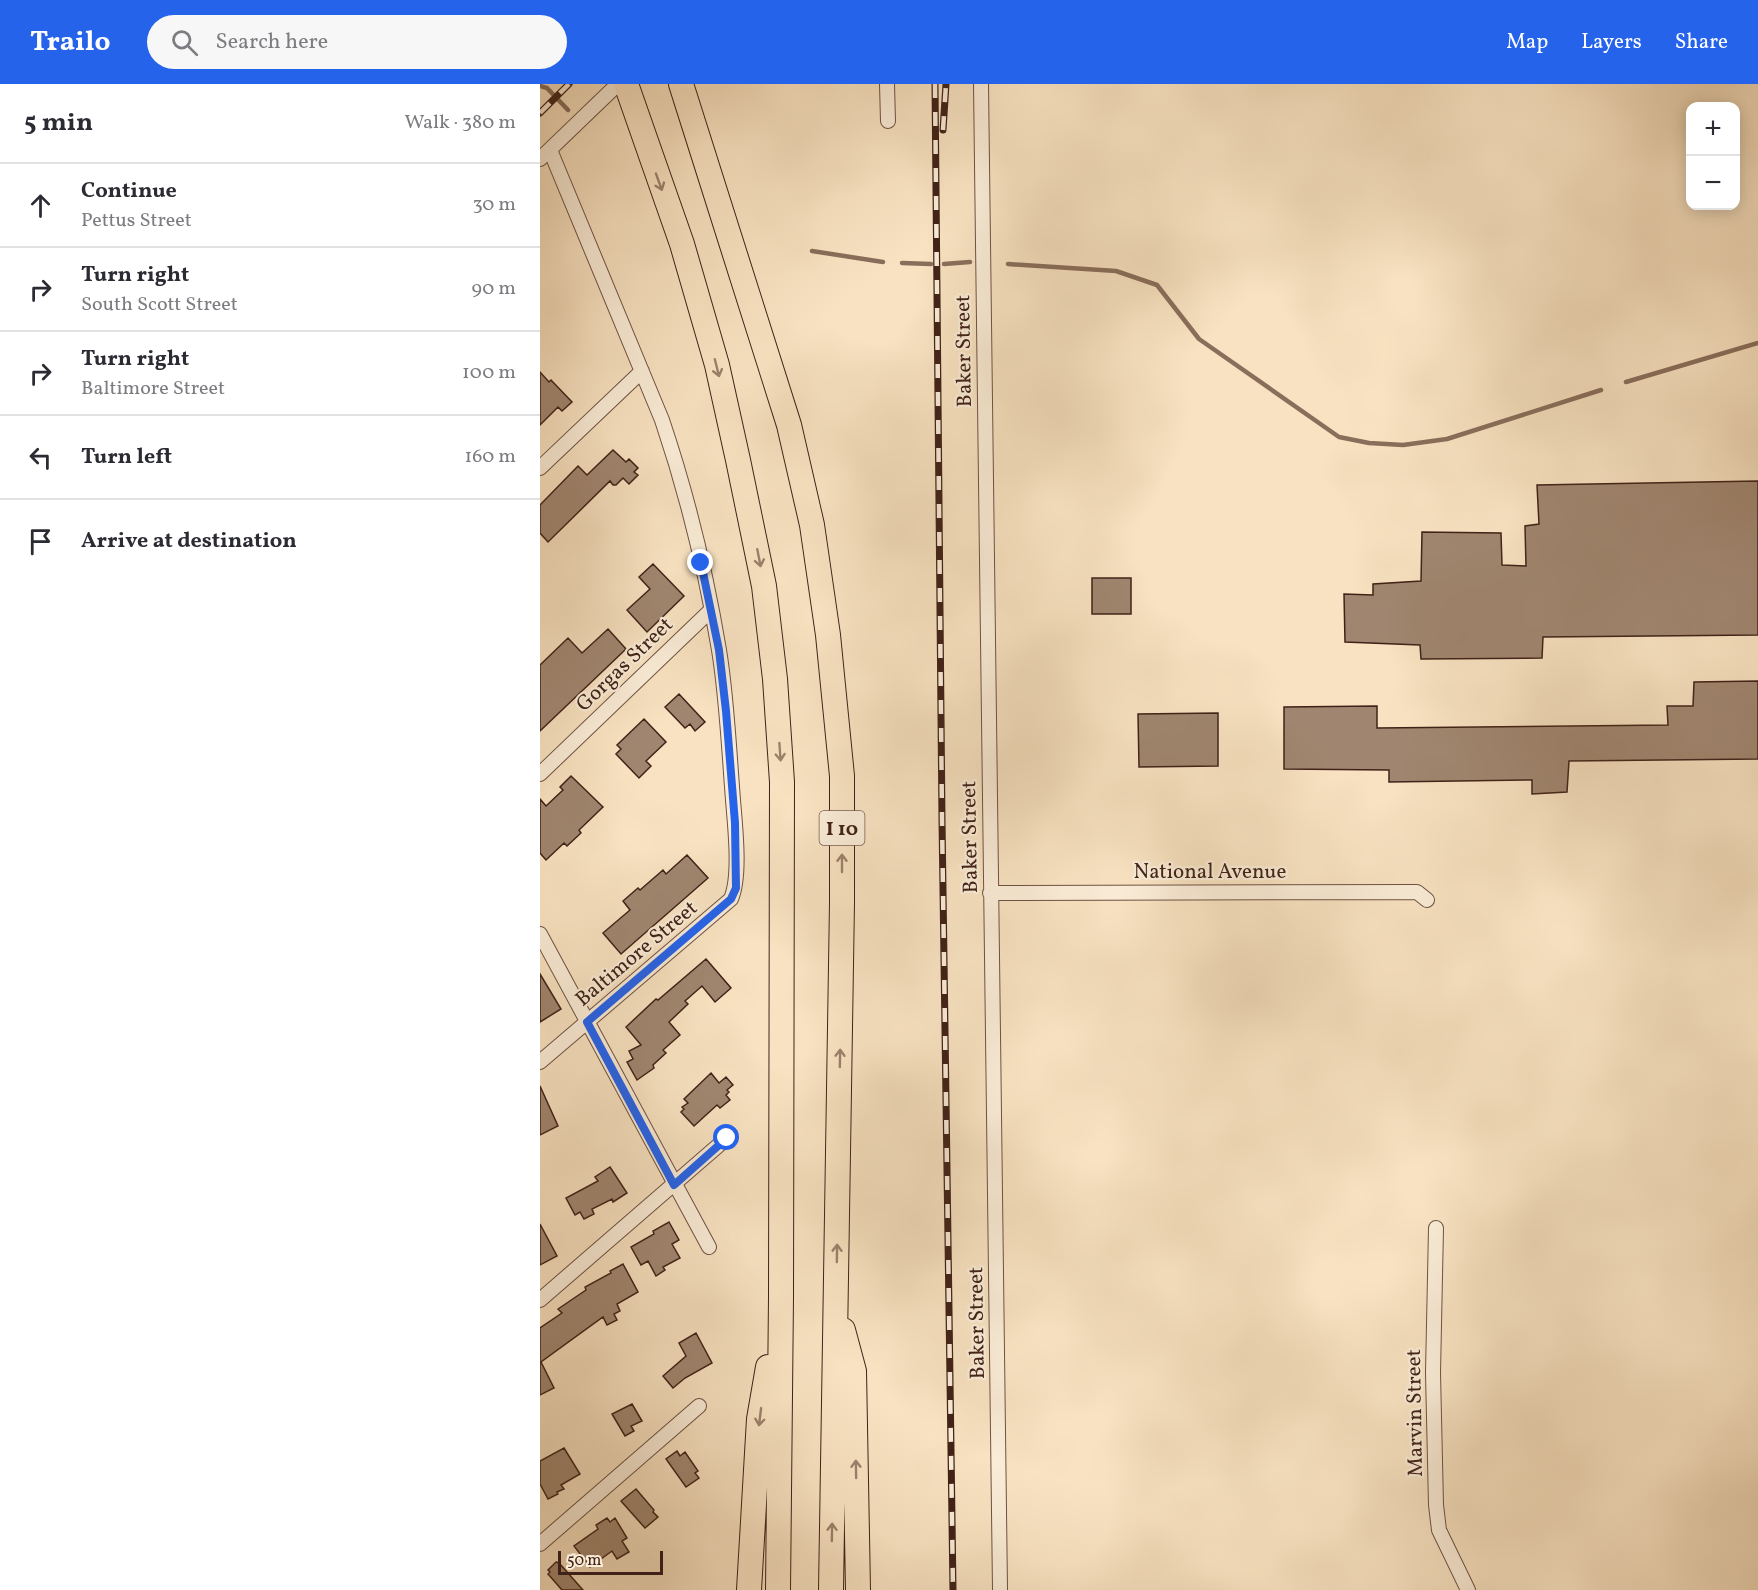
<!DOCTYPE html>
<html lang="en">
<head>
<meta charset="utf-8">
<style>
  body { margin:0; font-family:Vollkorn,serif; background:#f7f7f7; color:#2b2b33 }
  .controls { position:absolute; right:18px; top:18px; display:grid; overflow:hidden; border-radius:12px; box-shadow:0 3px 15px #0003 }
  .controls button { width:54px; height:54px; display:grid; place-items:center; padding:0; border:0; border-bottom:2px solid #e1e1e2; background:#fff; color:#2b2b33; font:30px sans-serif }
  .scale { position:absolute; left:18px; bottom:15px; width:105px; box-sizing:border-box; padding-left:6px; border:3px solid #402218; border-top:0; font-size:16px; line-height:21px; white-space:nowrap; color:#402218; -webkit-text-stroke:4px #faecd7; paint-order:stroke }
  .stop { position:absolute; width:18px; height:18px; margin:-14px; border:4px solid #2563eb; border-radius:50%; background:#fff }
  .stop.end { background:#2563eb; border-color:#fff; box-shadow:0 2px 6px #0008 }
  .list { margin:0; padding:0; list-style:none }
  h2 { display:flex; justify-content:space-between; align-items:center; height:78px; margin:0; padding:0 24px; font-size:26px }
  h2 small { font-size:20px; font-weight:400; color:#7c7c81 }
  .list li { display:grid; grid-template-columns:39px 1fr auto; gap:18px; align-items:center; box-sizing:border-box; height:84px; padding:0 24px; border-top:2px solid #e1e1e2 }
  .list b { display:block; font-size:22px; white-space:nowrap }
  .list p { margin:0; font-size:20px; white-space:nowrap; color:#7c7c81 }
  .list em { font-size:20px; font-style:normal; color:#7c7c81 }
  .icon { flex:none; width:33px; height:33px; fill:none; stroke:currentColor; stroke-width:2; stroke-linecap:round; stroke-linejoin:round }
  .map { position:relative; flex:none; width:1218px; height:1506px; overflow:hidden }
  header { display:flex; align-items:center; gap:36px; box-sizing:border-box; height:84px; padding:0 30px; background:#2563eb; color:#fff }
  header strong { font-size:28px }
  nav { display:flex; gap:33px; margin-inline-start:auto; font-size:21px }
  .search { width:420px; height:54px; background:#f7f7f7; display:flex; align-items:center; gap:15px; box-sizing:border-box; padding:0 21px; border-radius:33px; color:#7c7c81; font-size:22px }
  main { display:flex }
  aside { flex:1; background:#fff }
  .map>svg:first-child { display:block }
  .lines { fill:none; stroke-linecap:round; stroke-linejoin:round }
  .stream { stroke:#896e5b; stroke-width:4.5 }
  .building { fill:#a08670; stroke:#402218; stroke-width:1.5 }
  .street-casing { stroke:#6e5242; stroke-width:16 }
  .highway-casing { stroke:#402218; stroke-width:26 }
  .street { stroke:#faecd7; stroke-width:14 }
  .highway { stroke:#f8e2c1; stroke-width:24 }
  .rail-casing { stroke:#402218; stroke-width:7 }
  .rail { stroke:#faecd7; stroke-width:4.5; stroke-dasharray:14; stroke-linecap:butt }
  .oneway { stroke:#9c826c }
  .route { stroke:#2563eb; stroke-width:8 }
  .labels { text-anchor:middle; stroke-width:4.5; stroke-linejoin:round; paint-order:stroke }
  .shield { fill:#faecd7; stroke:#785f51; stroke-width:1.5 }
  .shield-label { font-size:20px; font-weight:bold; fill:#402218 }
  .street-label { font-size:21px; fill:#402218; stroke:#faecd7 }
</style>
</head>
<body>
<header>
<strong>Trailo</strong>
<div class="search"><svg class="icon" aria-label="search" viewBox="0 0 24 24"><circle cx="10" cy="10" r="6"/><path d="M15 15l6 6"/></svg>Search here</div>
<nav><a>Map</a><a>Layers</a><a>Share</a></nav>
</header>
<main>
<aside>
<h2>5 min<small>Walk · 380 m</small></h2>
<ul class="list">
<li><svg class="icon" aria-label="ahead" viewBox="0 0 24 24"><path d="M12 20V5M6 11l6-6 6 6"/></svg><div><b>Continue</b><p>Pettus Street</p></div><em>30 m</em></li>
<li><svg class="icon" aria-label="right" viewBox="0 0 24 24"><path d="M7 20v-9h11M14 6l5 5-5 5"/></svg><div><b>Turn right</b><p>South Scott Street</p></div><em>90 m</em></li>
<li><svg class="icon" aria-label="right" viewBox="0 0 24 24"><path d="M7 20v-9h11M14 6l5 5-5 5"/></svg><div><b>Turn right</b><p>Baltimore Street</p></div><em>100 m</em></li>
<li><svg class="icon" aria-label="left" viewBox="0 0 24 24"><path d="M17 20v-9H6M10 6l-5 5 5 5"/></svg><div><b>Turn left</b></div><em>160 m</em></li>
<li><svg class="icon" aria-label="arrive" viewBox="0 0 24 24"><path d="M6 21V4h12l-3 4 3 4H6"/></svg><div><b>Arrive at destination</b></div></li>
</ul>
</aside>
<div class="map">
<svg width="1218" height="1506" viewBox="0 0 1218 1506">
  <rect width="100%" height="100%" fill="#f8e2c1"/>
  <filter id="stains"><feTurbulence type="fractalNoise" baseFrequency=".00333" numOctaves="4"/><feColorMatrix values="0 0 0 0 .2 0 0 0 0 .09 0 0 0 0 .02 0 0 0 .5 -.17"/></filter>
  <radialGradient id="worn" r=".72"><stop offset=".6" stop-color="#630" stop-opacity="0"/><stop offset="1" stop-color="#630" stop-opacity=".3"/></radialGradient>
  <g class="lines">
    <!-- stream -->
    <path class="stream" d="M0,2L7,4L28,26
      M272,167L343,178
      M362,179L391,180
      M404,180L430,178
      M468,180L576,187L617,201L659,255L799,353L829,359L863,361L907,355L1061,306
      M1086,298L1218,259"/>
  </g>
  <!-- building -->
  <path class="building" d="M0,288L9,298L11,296L32,318L22,327L18,323L0,341Z
    M73,366L86,378L89,375L98,384L94,388L98,391L89,400L83,394L76,401H73L70,397L8,458L0,449V421L38,382L47,391Z
    M1218,397V551L1003,553L1002,574L881,575L880,561L805,558L804,510L833,511V500L881,497L882,448L961,449L962,481L986,482L985,442L999,440L997,401Z
    M113,480L144,512L107,548L87,526L110,505L99,493Z
    M552,494H591V530H552Z
    M68,545L86,565L0,647V581L28,554L42,569Z
    M1218,597V675L1029,677L1027,708L992,710V696L849,698V686L744,685V623L837,622V644L1128,641L1127,622H1153L1154,598Z
    M139,610L165,638L155,647L150,640L145,644L125,623Z
    M678,629V682L599,683L598,630Z
    M104,635L126,658L106,677L111,682L99,694L76,670L81,665L77,661Z
    M31,692L63,723L39,746L41,749L27,762L24,759L6,776L0,769V715L6,722L23,706L20,703Z
    M147,771L168,794L81,870L63,849L90,826L83,817L98,804L100,806L123,786L126,790Z
    M166,875L191,904L175,918L162,902L145,917L148,920L129,938L140,951L123,966L126,969L113,981L114,984L97,996L87,978L93,975L89,967L101,961L86,943L116,915L118,916Z
    M0,890L21,925L0,938Z
    M171,989L179,999L186,993L193,1001L187,1006L189,1008L186,1011L190,1016L180,1024L177,1021L154,1042L141,1028L144,1025L142,1023L148,1019L144,1015Z
    M0,1002L18,1042L0,1051Z
    M70,1083L87,1109L73,1118L72,1115L52,1125L54,1130L44,1135L40,1128L35,1131L26,1114L58,1097L55,1093Z
    M129,1138L139,1156L132,1160L140,1174L123,1183L125,1186L116,1192L108,1177L101,1181L91,1163L114,1150L113,1147Z
    M0,1140L17,1172L0,1181Z
    M83,1180L98,1208L77,1220L80,1227L74,1230L77,1236L67,1241L63,1233L1,1278L14,1304L0,1311V1244L22,1229L18,1225L46,1206L45,1203L71,1189L70,1187Z
    M156,1249L172,1279L145,1294L133,1304L123,1292L146,1272L139,1259Z
    M92,1320L102,1337L91,1342L94,1347L85,1352L72,1330Z
    M24,1364L40,1390L21,1401L24,1405L17,1408L18,1410L8,1415L0,1400V1377Z
    M137,1367L140,1372L145,1368L158,1387L155,1389L159,1394L146,1403L126,1375Z
    M96,1405L114,1426L113,1428L118,1433L105,1444L81,1417Z
    M67,1434L70,1438L75,1434L87,1454L82,1457L89,1468L77,1475L72,1467L50,1483L34,1462L58,1445L56,1441Z
    M16,1478L19,1479L43,1506H22L8,1490L10,1488L8,1486Z"/>
  <g class="lines">
    <!-- street casing -->
    <g class="street-casing">
      <path id="street" d="M347,0L348,37
        M441,0L460,1506
        M0,75L78,0
        M0,384L102,287
        M0,690L171,526
        M450,809L877,808L887,816
        M0,850L169,1163
        M0,978L191,815C201,792 195,742 193,716C189,666 187,615 179,566C166,488 147,410 122,336L10,66
        M896,1144L893,1289L896,1421L899,1446L928,1506
        M0,1216L187,1054
        M0,1460L159,1322"/>
    </g>
    <!-- highway casing -->
    <g class="highway-casing">
      <path id="highway" d="M86,0L142,160L177,281L198,376L224,502L235,595L242,698L241,1213L238,1506
        M141,0L249,341L272,441L288,551L302,692V818L291,1506
        M303,1246L314,1287L318,1506
        M209,1506L219,1335L228,1283"/>
    </g>
    <!-- street -->
    <use href="#street" class="street"/>
    <!-- highway -->
    <use href="#highway" class="highway"/>
    <!-- rail casing -->
    <g class="rail-casing">
      <path id="rail" d="M395,0L402,736L413,1506
        M0,29L29,0
        M403,46L406,0"/>
    </g>
    <!-- rail -->
    <use href="#rail" class="rail"/>
  </g>
  <!-- one-way arrows -->
  <defs><path id="oneway-shaft" d="M-6 0H5M1.5-3L5.5 0L1.5 3" fill="none" stroke-width="1.6" stroke-linecap="round" stroke-linejoin="round" transform="scale(1.5)"/></defs>
  <g class="oneway">
    <use href="#oneway-shaft" transform="translate(119 98) rotate(70)"/>
    <use href="#oneway-shaft" transform="translate(177 284) rotate(76)"/>
    <use href="#oneway-shaft" transform="translate(219 474) rotate(79)"/>
    <use href="#oneway-shaft" transform="translate(240 668) rotate(86)"/>
    <use href="#oneway-shaft" transform="translate(302 779) rotate(-90)"/>
    <use href="#oneway-shaft" transform="translate(300 974) rotate(-89)"/>
    <use href="#oneway-shaft" transform="translate(297 1169) rotate(-89)"/>
    <use href="#oneway-shaft" transform="translate(220 1333) rotate(97)"/>
    <use href="#oneway-shaft" transform="translate(316 1385) rotate(-91)"/>
    <use href="#oneway-shaft" transform="translate(292 1448) rotate(-89)"/>
  </g>
  <g class="lines">
    <!-- route -->
    <path class="route" d="M161,479L179,566L186,627L195,739L196,804L191,815L47,938L134,1101L187,1054"/>
  </g>
  <g class="labels">
    <!-- shield labels -->
    <rect class="shield" x="279.5" y="727" width="45" height="34" rx="4.5"/>
    <g class="shield-label">
      <text x="302" y="751">I 10</text>
    </g>
    <!-- street labels -->
    <g class="street-label">
      <text transform="translate(423 267) rotate(-91)" y="7">Baker Street</text>
      <text transform="translate(84 580) rotate(-44)" y="7">Gorgas Street</text>
      <text transform="translate(429 753) rotate(-91)" y="7">Baker Street</text>
      <text x="670" y="794">National Avenue</text>
      <text transform="translate(96 869) rotate(-40)" y="7">Baltimore Street</text>
      <text transform="translate(436 1239) rotate(-91)" y="7">Baker Street</text>
      <text transform="translate(874 1329) rotate(-91)" y="7">Marvin Street</text>
    </g>
  </g>
  <rect width="100%" height="100%" filter="url(#stains)"/>
  <rect width="100%" height="100%" fill="url(#worn)"/>
</svg>
<div class="controls">
<button>+</button>
<button>−</button>
</div>
<div class="scale">50 m</div>
<div class="stop" style="left:187px;top:1054px"></div>
<div class="stop end" style="left:161px;top:479px"></div>
</div>
</main>
</body>
</html>
